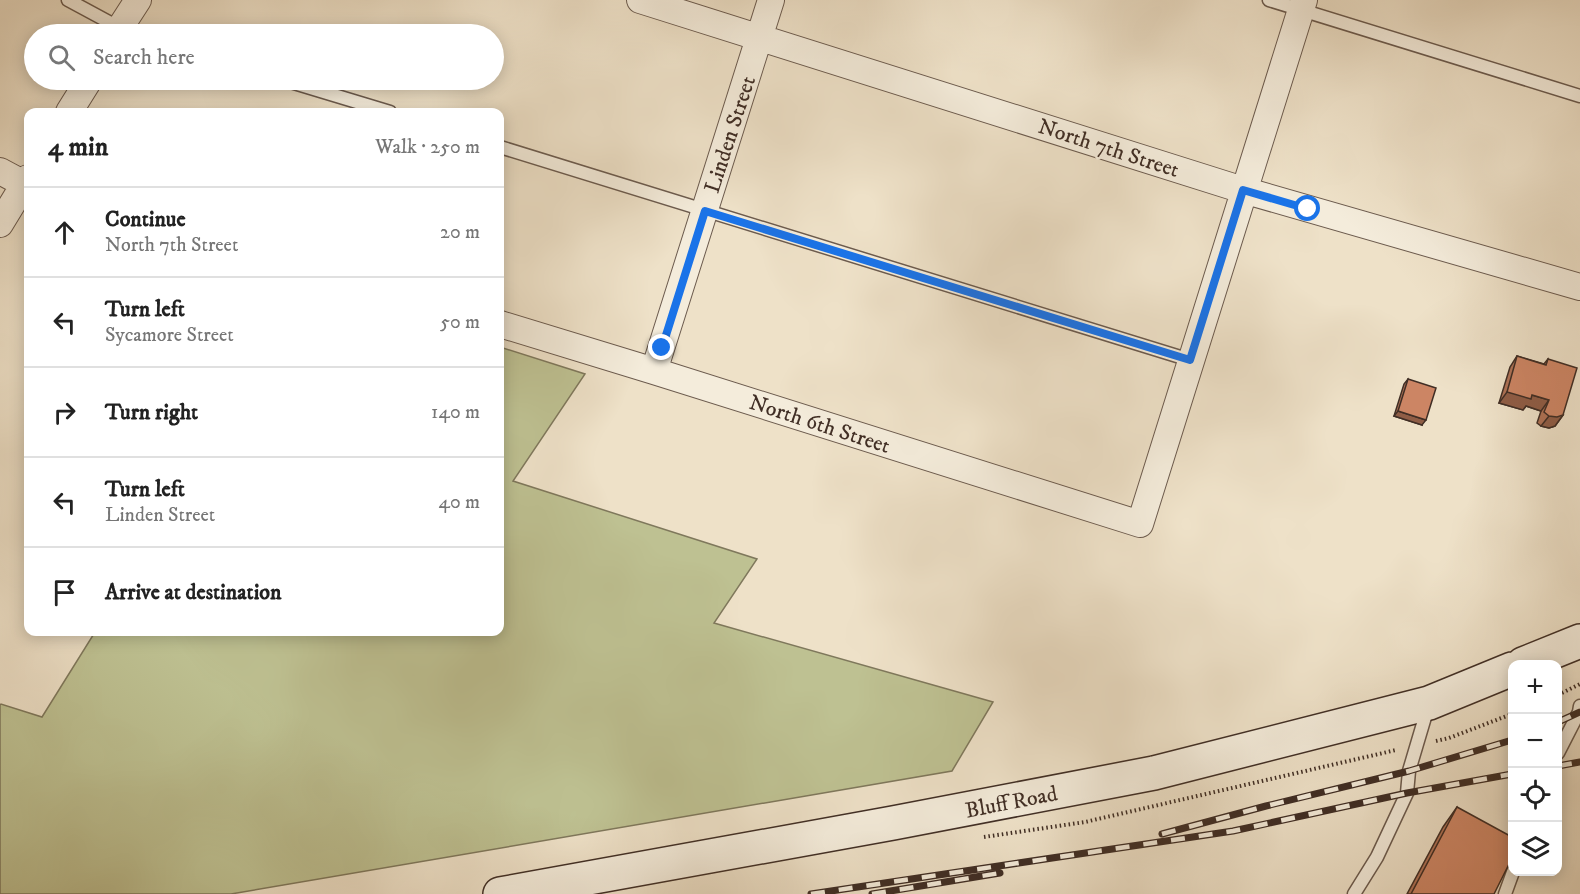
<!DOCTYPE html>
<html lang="en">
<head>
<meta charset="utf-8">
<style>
  body { margin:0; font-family:"IM FELL DW Pica",serif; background:#f2f2f2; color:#222 }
  .controls { position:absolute; right:18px; bottom:18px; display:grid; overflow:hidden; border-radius:12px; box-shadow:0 3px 15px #0003 }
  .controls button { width:54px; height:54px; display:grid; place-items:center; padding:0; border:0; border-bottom:2px solid #e0e0e0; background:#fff; color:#222; font:30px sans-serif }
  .stop { position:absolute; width:18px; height:18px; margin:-14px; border:4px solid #1a73e8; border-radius:50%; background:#fff }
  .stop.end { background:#1a73e8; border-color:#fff; box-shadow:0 2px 6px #0008 }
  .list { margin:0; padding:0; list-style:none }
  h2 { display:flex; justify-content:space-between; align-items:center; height:78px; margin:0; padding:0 24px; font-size:26px }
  h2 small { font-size:20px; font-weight:400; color:#767676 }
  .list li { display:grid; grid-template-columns:39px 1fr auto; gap:18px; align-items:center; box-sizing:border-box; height:90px; padding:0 24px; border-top:2px solid #e0e0e0 }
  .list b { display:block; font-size:22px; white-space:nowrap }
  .list p { margin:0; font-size:20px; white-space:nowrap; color:#767676 }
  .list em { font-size:20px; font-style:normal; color:#767676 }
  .icon { flex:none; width:33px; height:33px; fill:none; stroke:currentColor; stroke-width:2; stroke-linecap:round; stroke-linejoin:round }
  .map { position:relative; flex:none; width:1580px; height:894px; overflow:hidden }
  .search { position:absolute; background:#fff; box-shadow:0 3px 15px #0003; left:24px; top:24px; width:480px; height:66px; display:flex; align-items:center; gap:15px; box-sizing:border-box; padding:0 21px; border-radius:33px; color:#767676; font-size:22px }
  .panel { position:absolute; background:#fff; box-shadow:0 3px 15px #0003; left:24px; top:108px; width:480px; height:528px; border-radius:12px }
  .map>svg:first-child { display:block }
  .green { fill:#bec192; stroke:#7f785c; stroke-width:1.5 }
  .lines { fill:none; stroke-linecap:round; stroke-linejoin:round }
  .service-casing { stroke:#6c5b4e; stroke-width:15 }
  .minor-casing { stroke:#6c5b4e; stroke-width:28 }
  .secondary-casing { stroke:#402e25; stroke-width:36 }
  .path { stroke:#402e25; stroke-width:4; stroke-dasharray:1.5 3; stroke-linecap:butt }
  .service { stroke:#f4ecdb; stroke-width:12 }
  .minor { stroke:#f4ecdb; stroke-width:26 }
  .secondary { stroke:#f4ecdb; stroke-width:33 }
  .rail-casing { stroke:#402e25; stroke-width:7 }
  .rail { stroke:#f4ecdb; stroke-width:4.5; stroke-dasharray:14; stroke-linecap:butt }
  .wall { fill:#af7256; stroke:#402e25; stroke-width:1.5 }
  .shaded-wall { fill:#8f5d46; stroke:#402e25; stroke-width:1.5 }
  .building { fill:#cc8564; stroke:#402e25; stroke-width:1.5 }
  .route { stroke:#1a73e8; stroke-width:8 }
  .labels { text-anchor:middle; stroke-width:5; stroke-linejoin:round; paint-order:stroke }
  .street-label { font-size:22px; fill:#402e25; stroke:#f4ecdb }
</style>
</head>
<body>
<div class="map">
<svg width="1580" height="894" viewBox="0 0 1580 894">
  <rect width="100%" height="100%" fill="#eee1c8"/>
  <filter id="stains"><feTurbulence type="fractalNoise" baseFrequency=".00333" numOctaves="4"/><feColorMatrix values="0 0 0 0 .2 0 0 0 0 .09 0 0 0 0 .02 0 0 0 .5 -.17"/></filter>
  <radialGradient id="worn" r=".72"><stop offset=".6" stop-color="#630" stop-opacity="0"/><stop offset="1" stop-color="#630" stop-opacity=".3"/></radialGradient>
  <!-- green -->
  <path class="green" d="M500,347L585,374L513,481L757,559L714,623L993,702L952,771L231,894H0V705L1,704L42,717L95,632H500Z"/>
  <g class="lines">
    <!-- service casing -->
    <g class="service-casing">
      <path id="service" d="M68,0L120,28L140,34
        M1269,0L1580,96
        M284,80L390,112
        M500,147L1190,360
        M1558,753L1579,712L1580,706
        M1354,894L1377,857L1407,793L1409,771L1428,707
        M1505,894L1513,872"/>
    </g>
    <!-- minor casing -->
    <g class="minor-casing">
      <path id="minor" d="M640,0L1243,190L1580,287
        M116,34L138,0
        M69,112L89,80
        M0,171L28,186
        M0,224L28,178
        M500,324L654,371L1140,524L1304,0
        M654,371L771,0"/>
    </g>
    <!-- secondary casing -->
    <g class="secondary-casing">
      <path id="secondary" d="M1523,664L1580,641
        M500,894L893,823L1154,773L1429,703L1512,669"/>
    </g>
    <!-- path -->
    <path class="path" d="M1558,695L1580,684
      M1436,741L1449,738L1512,714
      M984,837L1085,822L1396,750"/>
    <!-- service -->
    <use href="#service" class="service"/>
    <!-- minor -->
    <use href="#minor" class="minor"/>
    <!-- secondary -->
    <use href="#secondary" class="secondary"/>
    <!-- rail casing -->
    <g class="rail-casing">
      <path id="rail" d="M1558,722L1580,712
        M1558,766L1580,762
        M1162,834L1266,806L1409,771L1512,740
        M811,894L1233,831L1407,793L1512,774
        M872,894L1000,873"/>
    </g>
    <!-- rail -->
    <use href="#rail" class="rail"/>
  </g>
  <!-- wall -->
  <path class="wall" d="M1517,356L1544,364L1548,359L1563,415L1555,426L1549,428L1541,426L1537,423L1541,411L1526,406L1523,410L1499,403L1510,367Z
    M1408,379L1422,425L1394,416L1404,384Z
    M1457,807L1494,894H1407L1443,827Z"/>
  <!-- shaded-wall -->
  <path class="shaded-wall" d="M1507,392L1532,395L1549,400L1541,411L1526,406L1523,410L1499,403Z
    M1398,411L1426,420L1422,425L1394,416Z
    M1563,415L1555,426L1549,428L1541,426L1549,416Z"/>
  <!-- building -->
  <path class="building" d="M1517,356L1546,365L1548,359L1577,368L1563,415L1557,417L1549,416L1544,412L1549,400L1532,395L1531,399L1507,392Z
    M1408,379L1436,388L1426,420L1398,411Z
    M1457,807L1512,837V858L1494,894H1411Z"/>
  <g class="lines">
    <!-- route -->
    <path class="route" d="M662,348L705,211L1190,360L1243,190L1308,209"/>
  </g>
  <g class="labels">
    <!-- street labels -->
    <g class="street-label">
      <text transform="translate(729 134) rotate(-72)" y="8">Linden Street</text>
      <text transform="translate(1109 147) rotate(18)" y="8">North 7th Street</text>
      <text transform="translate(820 423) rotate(18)" y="8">North 6th Street</text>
      <text transform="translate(1011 801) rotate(-11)" y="8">Bluff Road</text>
    </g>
  </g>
  <rect width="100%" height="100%" filter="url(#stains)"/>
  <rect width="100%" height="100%" fill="url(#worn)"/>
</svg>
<div class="controls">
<button>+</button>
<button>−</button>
<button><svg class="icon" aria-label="locate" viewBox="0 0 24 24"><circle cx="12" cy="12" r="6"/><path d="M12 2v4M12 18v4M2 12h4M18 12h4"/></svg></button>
<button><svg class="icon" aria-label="layers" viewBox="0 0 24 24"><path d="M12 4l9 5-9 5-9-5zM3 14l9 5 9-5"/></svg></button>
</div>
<div class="stop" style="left:1308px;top:209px"></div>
<div class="stop end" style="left:662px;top:348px"></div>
<div class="search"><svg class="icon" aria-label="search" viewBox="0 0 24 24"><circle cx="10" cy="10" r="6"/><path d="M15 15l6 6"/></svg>Search here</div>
<section class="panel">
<h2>4 min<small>Walk · 250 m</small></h2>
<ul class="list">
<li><svg class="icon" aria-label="ahead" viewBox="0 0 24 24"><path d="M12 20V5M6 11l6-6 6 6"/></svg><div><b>Continue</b><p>North 7th Street</p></div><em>20 m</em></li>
<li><svg class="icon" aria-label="left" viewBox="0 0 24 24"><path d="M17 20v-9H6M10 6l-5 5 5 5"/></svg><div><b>Turn left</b><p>Sycamore Street</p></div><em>50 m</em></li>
<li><svg class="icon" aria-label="right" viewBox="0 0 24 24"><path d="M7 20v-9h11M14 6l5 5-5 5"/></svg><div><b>Turn right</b></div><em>140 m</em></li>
<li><svg class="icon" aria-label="left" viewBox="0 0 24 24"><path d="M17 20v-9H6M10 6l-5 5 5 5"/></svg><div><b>Turn left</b><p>Linden Street</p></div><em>40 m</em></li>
<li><svg class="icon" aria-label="arrive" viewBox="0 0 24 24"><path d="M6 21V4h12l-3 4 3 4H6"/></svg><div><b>Arrive at destination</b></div></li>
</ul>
</section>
</div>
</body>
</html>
